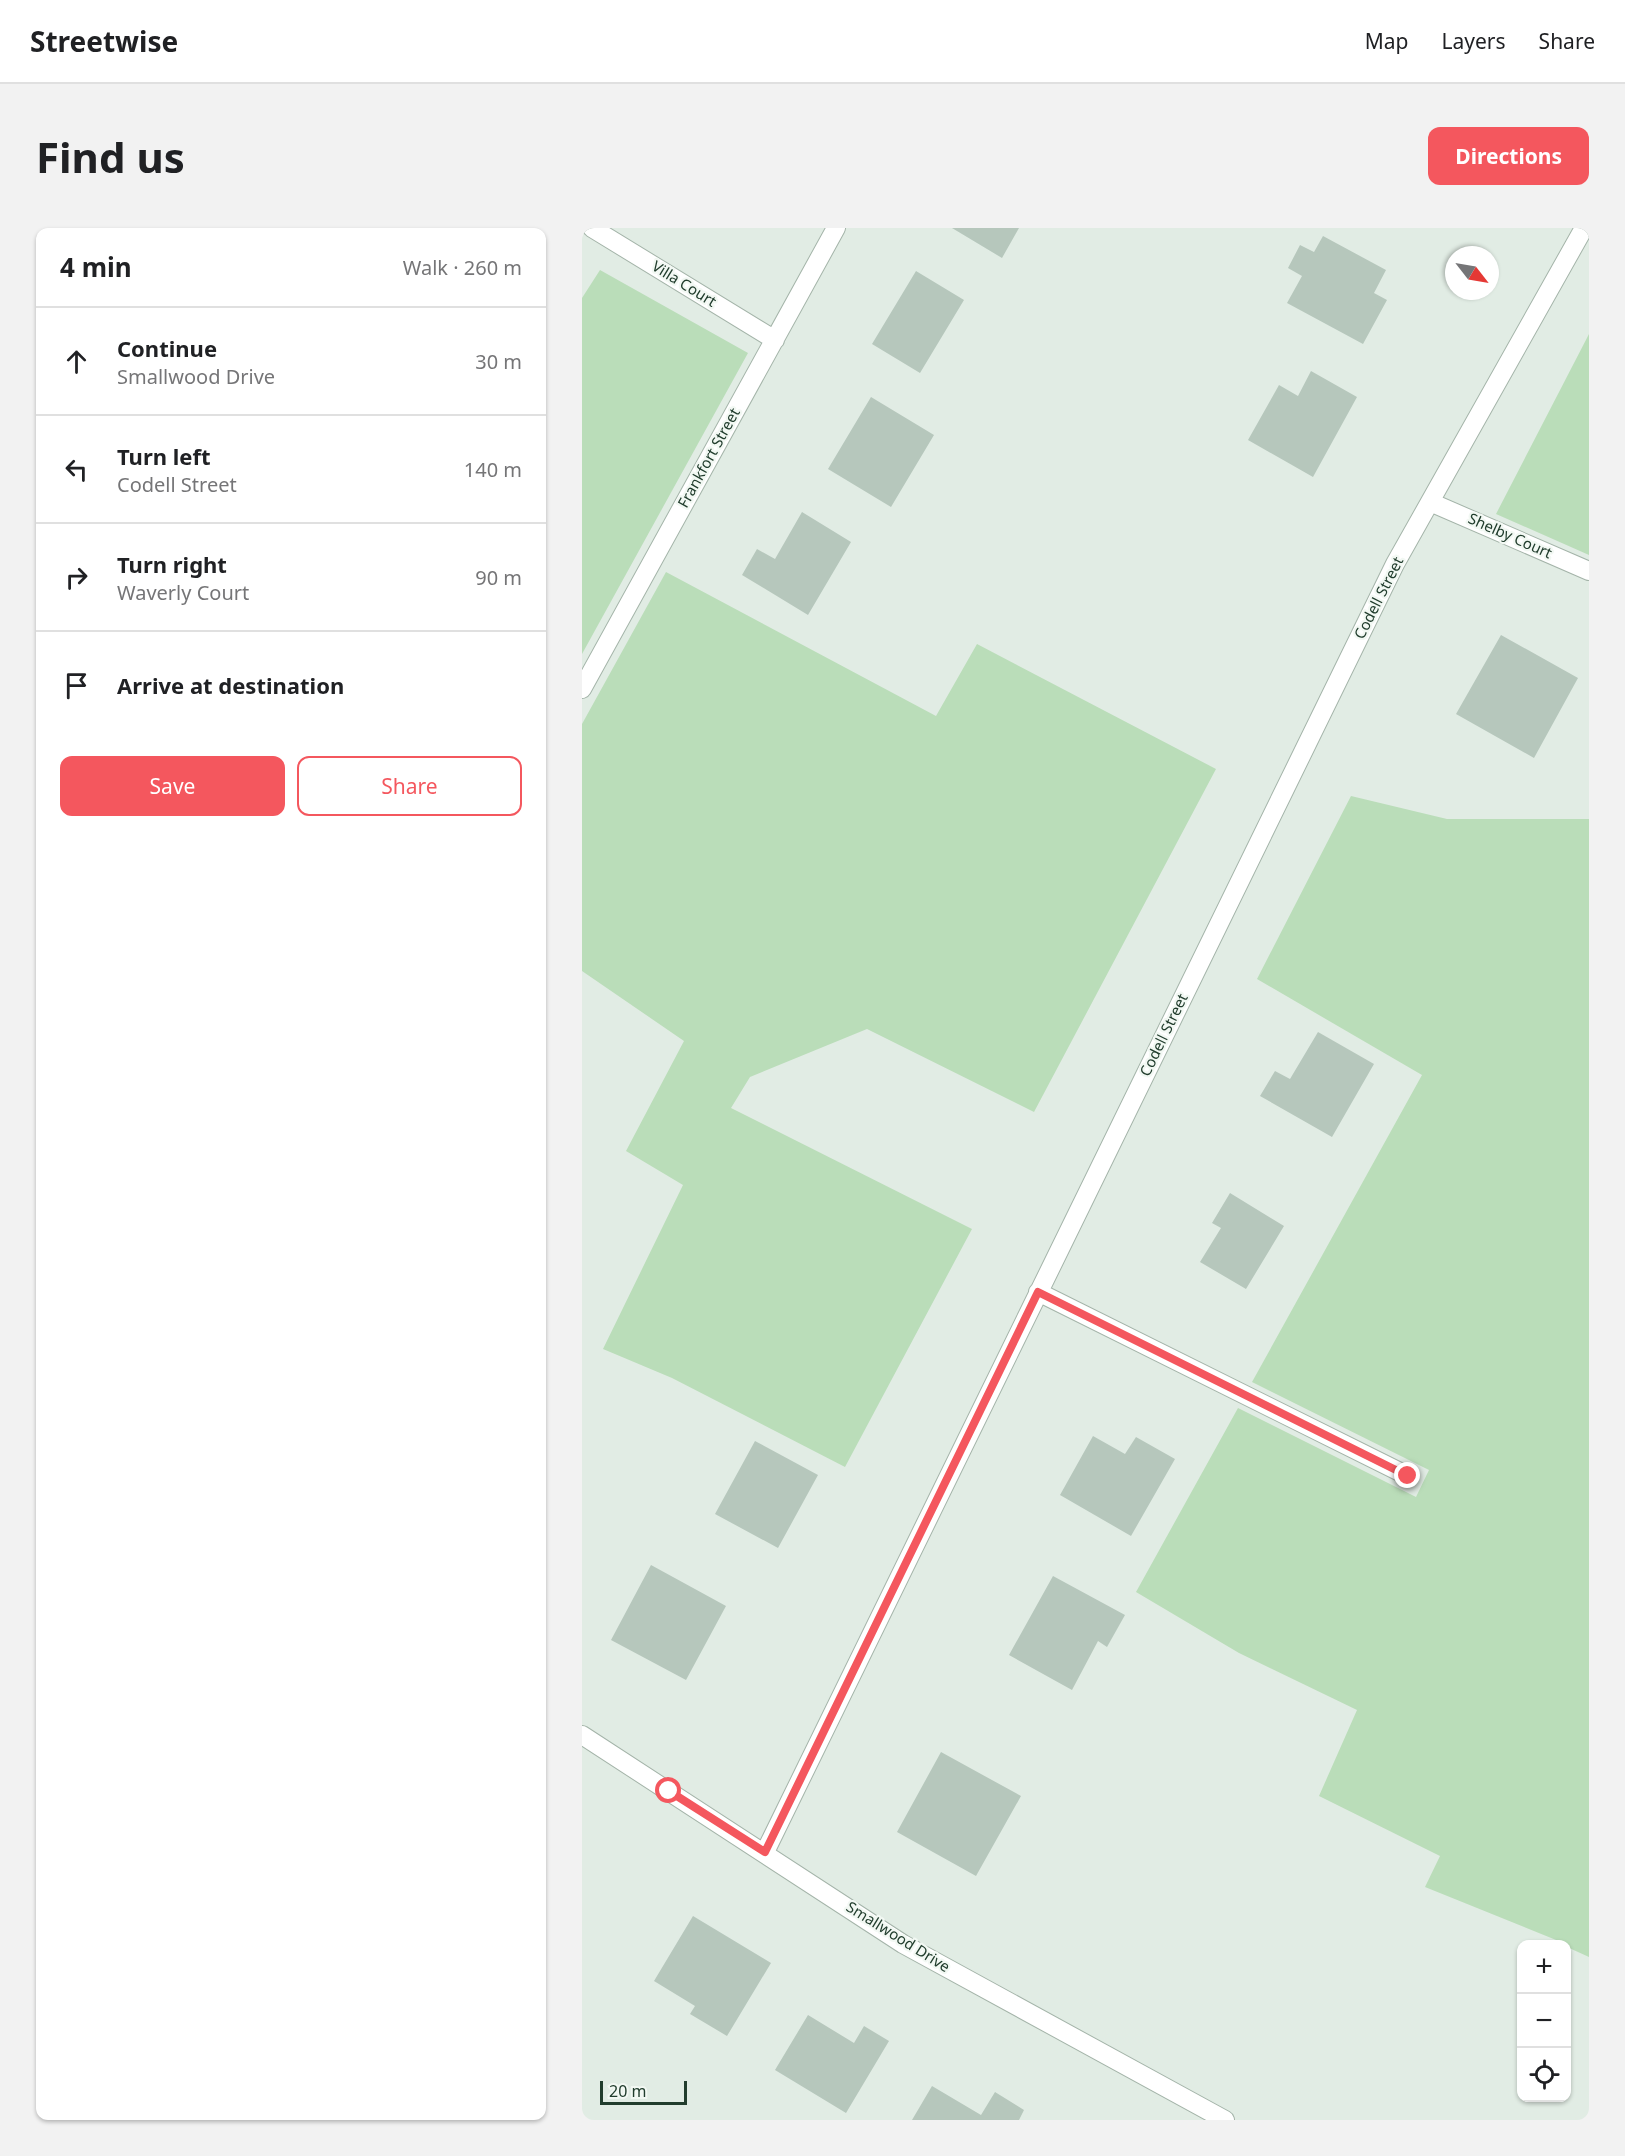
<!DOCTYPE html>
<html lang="en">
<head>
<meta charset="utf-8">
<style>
  body { margin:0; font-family:"Noto Sans",sans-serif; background:#f2f2f2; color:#202124 }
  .controls { position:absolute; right:18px; bottom:18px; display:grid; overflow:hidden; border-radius:12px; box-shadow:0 2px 4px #0004 }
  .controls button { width:54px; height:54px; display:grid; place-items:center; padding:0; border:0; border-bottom:2px solid #e0e0e0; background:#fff; color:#202124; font:30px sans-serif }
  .compass { position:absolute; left:863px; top:18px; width:54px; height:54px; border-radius:50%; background:#fff; box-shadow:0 2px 4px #0004; rotate:121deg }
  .scale { position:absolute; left:18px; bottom:15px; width:87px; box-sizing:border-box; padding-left:6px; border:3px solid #213d2d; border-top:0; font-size:16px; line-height:21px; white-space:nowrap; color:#213d2d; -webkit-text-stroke:4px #f2f8f3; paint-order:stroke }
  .stop { position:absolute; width:18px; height:18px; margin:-14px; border:4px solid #f4575e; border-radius:50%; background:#fff }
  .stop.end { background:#f4575e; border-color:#fff; box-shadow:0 2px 6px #0008 }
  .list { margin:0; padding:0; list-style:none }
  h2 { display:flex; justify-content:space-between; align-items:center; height:78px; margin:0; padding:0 24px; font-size:26px }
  h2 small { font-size:20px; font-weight:400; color:#757577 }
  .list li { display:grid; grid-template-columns:39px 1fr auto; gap:18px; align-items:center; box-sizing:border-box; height:108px; padding:0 24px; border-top:2px solid #e0e0e0 }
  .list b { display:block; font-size:22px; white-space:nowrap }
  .list p { margin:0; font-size:20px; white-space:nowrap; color:#757577 }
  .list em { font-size:20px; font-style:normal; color:#757577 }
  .actions { display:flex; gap:12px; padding:18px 24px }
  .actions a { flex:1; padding:14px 0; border:2px solid #f4575e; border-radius:12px; text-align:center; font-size:21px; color:#f4575e }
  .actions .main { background:#f4575e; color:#fff }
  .icon { flex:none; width:33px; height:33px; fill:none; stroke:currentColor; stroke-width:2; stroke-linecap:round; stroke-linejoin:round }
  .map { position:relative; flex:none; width:1007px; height:1892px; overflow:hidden; border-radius:12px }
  header { display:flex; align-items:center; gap:36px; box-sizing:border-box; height:84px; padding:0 30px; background:#fff; border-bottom:2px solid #e0e0e0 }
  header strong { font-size:28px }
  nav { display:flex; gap:33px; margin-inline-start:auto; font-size:21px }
  .intro { display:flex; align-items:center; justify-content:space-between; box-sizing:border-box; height:144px; padding:0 36px }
  h1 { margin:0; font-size:42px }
  .button { padding:15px 27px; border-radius:12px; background:#f4575e; color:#fff; font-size:21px; font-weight:700 }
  main { display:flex; gap:36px; padding:0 36px }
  aside { flex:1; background:#fff; border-radius:12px; box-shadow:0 2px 4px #0004 }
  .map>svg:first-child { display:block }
  .green { fill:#baddb9 }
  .building { fill:#b6c7bc }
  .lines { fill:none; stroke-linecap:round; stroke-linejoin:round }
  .minor-casing { stroke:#a4b4a9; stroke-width:20 }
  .minor { stroke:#fff; stroke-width:18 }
  .route { stroke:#f4575e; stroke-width:8 }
  .labels { text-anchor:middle; stroke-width:4.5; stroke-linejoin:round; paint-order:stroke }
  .street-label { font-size:15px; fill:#213d2d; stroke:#f2f8f3 }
</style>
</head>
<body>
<header>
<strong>Streetwise</strong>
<nav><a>Map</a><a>Layers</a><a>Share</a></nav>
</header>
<div class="intro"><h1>Find us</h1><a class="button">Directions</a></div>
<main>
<aside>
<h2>4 min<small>Walk · 260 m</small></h2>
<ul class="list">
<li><svg class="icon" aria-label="ahead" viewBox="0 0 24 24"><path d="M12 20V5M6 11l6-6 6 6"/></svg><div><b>Continue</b><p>Smallwood Drive</p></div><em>30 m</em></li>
<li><svg class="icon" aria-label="left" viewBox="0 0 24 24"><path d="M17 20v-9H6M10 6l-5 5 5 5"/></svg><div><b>Turn left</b><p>Codell Street</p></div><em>140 m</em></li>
<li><svg class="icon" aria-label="right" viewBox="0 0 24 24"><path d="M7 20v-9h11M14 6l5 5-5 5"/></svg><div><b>Turn right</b><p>Waverly Court</p></div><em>90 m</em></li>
<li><svg class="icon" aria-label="arrive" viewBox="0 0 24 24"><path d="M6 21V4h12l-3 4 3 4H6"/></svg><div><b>Arrive at destination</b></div></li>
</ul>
<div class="actions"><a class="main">Save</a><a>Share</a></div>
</aside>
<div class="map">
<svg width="1007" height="1892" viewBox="0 0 1007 1892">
  <rect width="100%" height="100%" fill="#e1ece4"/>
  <!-- green -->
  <path class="green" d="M18,42L166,125L0,426V70Z
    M1007,106V327L914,286Z
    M84,344L354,488L395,416L634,541L452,884L285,801L168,849L149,880L390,1001L263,1239L90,1150L21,1121L101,957L44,923L102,813L0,743V496Z
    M769,568L865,591H1007V1729L985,1719L984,1716L843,1659L858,1628L737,1568L775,1482L657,1425L554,1364L656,1180L834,1269L847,1242L670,1154L840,847L675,751Z"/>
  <!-- building -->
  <path class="building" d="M370,0H437L420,30Z
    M741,8L804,42L792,65L805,72L781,116L705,75L720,48L706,40L718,17L732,24Z
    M334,43L382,72L338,145L290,116Z
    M729,143L775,169L731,249L666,212L697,157L716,168Z
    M289,169L352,207L309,279L246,241Z
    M220,284L269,314L226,387L160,347L175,321L193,331Z
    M919,407L996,450L952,530L874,486Z
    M736,804L792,836L750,909L678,868L693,843L708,851Z
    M648,965L702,998L664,1061L618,1034L639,1000L630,995Z
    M511,1208L543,1226L554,1209L593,1231L549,1308L478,1267Z
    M173,1213L236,1247L196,1320L133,1286Z
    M69,1337L144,1378L104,1452L29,1412Z
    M471,1348L543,1387L525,1419L516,1413L490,1462L427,1427Z
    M359,1524L439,1568L394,1648L315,1604Z
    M111,1688L189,1735L145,1808L108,1786L113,1778L72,1753Z
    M226,1787L272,1815L282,1798L307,1813L264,1885L193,1842Z
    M350,1858L399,1887L413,1864L442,1882L437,1892H330Z"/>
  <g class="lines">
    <!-- minor casing -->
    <g class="minor-casing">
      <path id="minor" d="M10,0L193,112
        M848,274L1007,343
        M0,461L254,0
        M456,1064L826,1248
        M0,1507L321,1716L643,1892
        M183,1624L813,336L1002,0"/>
    </g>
    <!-- minor -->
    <use href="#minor" class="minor"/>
  </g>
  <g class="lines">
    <!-- route -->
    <path class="route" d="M87,1563L183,1624L456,1064L826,1248"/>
  </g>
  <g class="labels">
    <!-- street labels -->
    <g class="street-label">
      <text transform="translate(102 56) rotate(32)" y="5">Villa Court</text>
      <text transform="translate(127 230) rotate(-61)" y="5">Frankfort Street</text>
      <text transform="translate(928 308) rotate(24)" y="5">Shelby Court</text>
      <text transform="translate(797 370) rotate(-63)" y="5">Codell Street</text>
      <text transform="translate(582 807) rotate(-64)" y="5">Codell Street</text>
      <text transform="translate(316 1709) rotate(32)" y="5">Smallwood Drive</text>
    </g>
  </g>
</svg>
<div class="controls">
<button>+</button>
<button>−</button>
<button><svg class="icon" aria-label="locate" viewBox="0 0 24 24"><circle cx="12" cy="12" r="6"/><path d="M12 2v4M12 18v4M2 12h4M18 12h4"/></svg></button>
</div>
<svg class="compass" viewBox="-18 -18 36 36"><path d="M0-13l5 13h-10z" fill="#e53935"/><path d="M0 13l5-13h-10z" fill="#757577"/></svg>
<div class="scale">20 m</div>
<div class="stop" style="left:87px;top:1563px"></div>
<div class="stop end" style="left:826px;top:1248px"></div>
</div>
</main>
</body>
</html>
